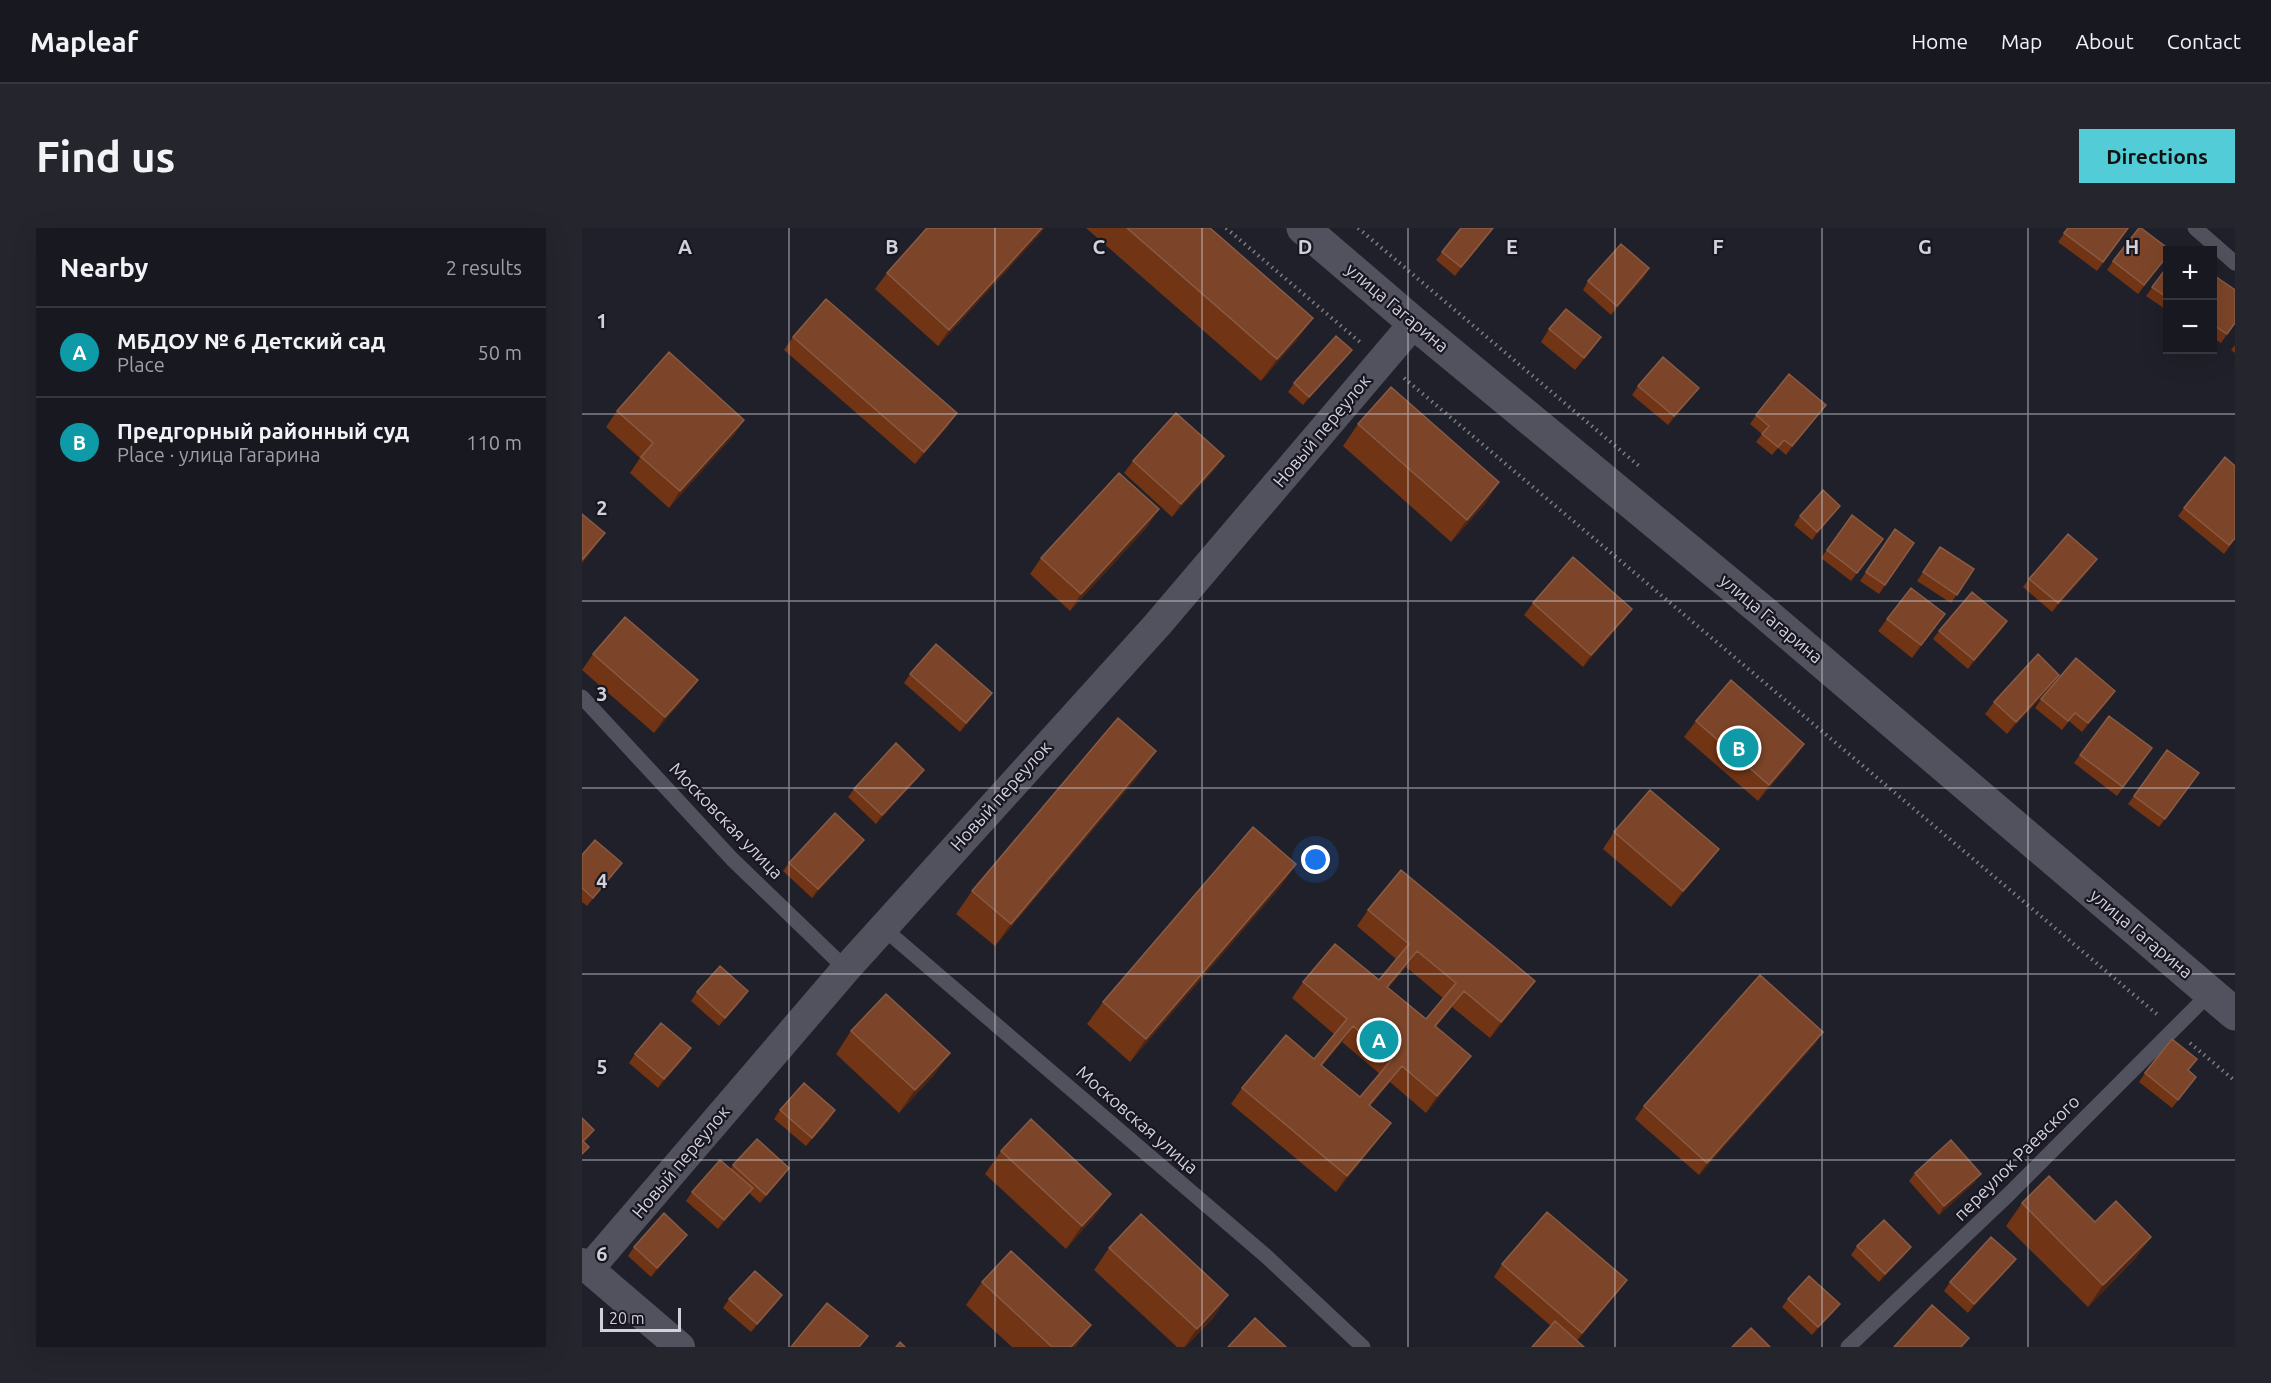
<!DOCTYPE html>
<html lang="en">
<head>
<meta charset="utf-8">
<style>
  body { margin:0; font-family:Ubuntu,sans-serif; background:#25252d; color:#f1f3f6 }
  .controls { position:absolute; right:18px; top:18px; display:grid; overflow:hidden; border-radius:0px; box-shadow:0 6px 24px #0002 }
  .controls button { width:54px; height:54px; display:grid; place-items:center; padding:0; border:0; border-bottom:2px solid #36373e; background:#181820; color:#f1f3f6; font:30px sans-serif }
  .scale { position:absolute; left:18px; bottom:15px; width:81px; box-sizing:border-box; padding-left:6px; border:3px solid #d1d1d9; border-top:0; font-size:16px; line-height:21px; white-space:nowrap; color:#d1d1d9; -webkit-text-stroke:4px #171621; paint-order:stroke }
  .you { position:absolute; left:734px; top:632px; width:21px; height:21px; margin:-15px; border:4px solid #fff; border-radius:50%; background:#1a73e8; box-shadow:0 0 0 9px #1a73e833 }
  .badge { display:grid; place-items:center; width:39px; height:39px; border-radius:50%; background:#52ccd6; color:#fff; font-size:20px; font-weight:700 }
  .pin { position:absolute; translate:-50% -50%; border:3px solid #fff; box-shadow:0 2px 6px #0006 }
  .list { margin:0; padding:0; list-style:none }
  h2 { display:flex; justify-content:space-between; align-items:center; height:78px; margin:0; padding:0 24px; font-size:26px }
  h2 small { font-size:20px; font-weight:400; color:#9fa0a5 }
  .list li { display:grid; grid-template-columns:39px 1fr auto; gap:18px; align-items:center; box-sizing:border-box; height:90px; padding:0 24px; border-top:2px solid #36373e }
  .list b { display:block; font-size:22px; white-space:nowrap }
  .list p { margin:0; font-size:20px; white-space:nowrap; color:#9fa0a5 }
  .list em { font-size:20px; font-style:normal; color:#9fa0a5 }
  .map { position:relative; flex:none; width:1653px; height:1119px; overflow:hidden; border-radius:0px }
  header { display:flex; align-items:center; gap:36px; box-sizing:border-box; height:84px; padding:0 30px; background:#181820; border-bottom:2px solid #36373e }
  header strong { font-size:28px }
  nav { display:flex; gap:33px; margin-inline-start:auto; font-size:21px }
  .intro { display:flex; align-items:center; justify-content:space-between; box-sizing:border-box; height:144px; padding:0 36px }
  h1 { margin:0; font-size:42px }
  .button { padding:15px 27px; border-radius:0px; background:#52ccd6; color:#111; font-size:21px; font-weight:700 }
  main { display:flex; gap:36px; padding:0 36px }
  aside { flex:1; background:#181820; border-radius:0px; box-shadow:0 6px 24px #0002 }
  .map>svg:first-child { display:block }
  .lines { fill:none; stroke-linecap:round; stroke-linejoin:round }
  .path { stroke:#7d7d85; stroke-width:4; stroke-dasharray:1.5 4.5; stroke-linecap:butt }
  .service { stroke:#52515e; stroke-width:15 }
  .minor { stroke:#52515e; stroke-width:30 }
  .tertiary { stroke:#52515e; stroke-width:33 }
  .wall { fill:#713414; fill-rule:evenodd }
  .shaded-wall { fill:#4c2514 }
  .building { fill:#7c4529; stroke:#895b45; stroke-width:1.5; fill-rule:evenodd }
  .grid { fill:none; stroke:#d1d1d9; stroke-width:1.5; stroke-opacity:0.55 }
  .labels { text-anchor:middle; stroke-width:4.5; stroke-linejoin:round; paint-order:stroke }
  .street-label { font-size:18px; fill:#d1d1d9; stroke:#171621 }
  .grid-label { font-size:20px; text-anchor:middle; font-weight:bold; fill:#d1d1d9; stroke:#171621; stroke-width:4.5; stroke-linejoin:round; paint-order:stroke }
</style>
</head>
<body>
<header>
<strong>Mapleaf</strong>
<nav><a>Home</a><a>Map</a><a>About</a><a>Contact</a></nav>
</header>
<div class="intro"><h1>Find us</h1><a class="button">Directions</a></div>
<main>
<aside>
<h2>Nearby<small>2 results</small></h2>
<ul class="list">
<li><span class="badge" style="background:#0f9aa8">A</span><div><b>МБДОУ № 6 Детский сад</b><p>Place</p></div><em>50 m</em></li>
<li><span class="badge" style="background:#0f9aa8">B</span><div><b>Предгорный районный суд</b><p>Place · улица Гагарина</p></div><em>110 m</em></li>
</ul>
</aside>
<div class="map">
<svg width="1653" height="1119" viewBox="0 0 1653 1119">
  <rect width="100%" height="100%" fill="#20202a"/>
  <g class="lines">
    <!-- path -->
    <path class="path" d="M644,0L779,115
      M776,0L1057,238
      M822,150L1577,788
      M1608,815L1653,853"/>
    <!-- service -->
    <path class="service" d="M1613,0L1653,35
      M0,469L150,631L264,741
      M300,699L684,1028L781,1119
      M1266,1119L1426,967L1628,765"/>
    <!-- minor -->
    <path class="minor" d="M0,1035L98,1119
      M7,1041L264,741L576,396L832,95"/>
    <!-- tertiary -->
    <path class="tertiary" d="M721,0L832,95L1178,381L1653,786"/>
  </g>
  <!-- wall -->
  <path class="wall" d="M345,0H462L457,7L356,118L293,61L305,45Z
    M504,0H628L715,112L679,153Z
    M879,0H912L873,48L854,32Z
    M1486,0H1547L1515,43L1476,14Z
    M1586,27L1556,66L1525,42L1531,33Z
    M1586,38V83L1564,68Z
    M1067,40L1062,49L1029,87L1001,62L1006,53Z
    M1630,51L1653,95L1639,115L1630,109Z
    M967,101L1010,122L993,142L959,114Z
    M211,109L367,197L333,236L202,122Z
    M1653,117V125L1649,122Z
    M764,130L721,177L706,164L712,155Z
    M1056,158L1111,168L1086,197L1050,167Z
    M1244,177L1204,227L1196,220L1190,227L1174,214L1180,206L1168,196L1174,187Z
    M35,183L162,192L151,208L87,280L48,245L58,230L24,199Z
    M776,196L917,254L902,277L869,314L761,218Z
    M642,228L633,241L590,289L542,245L551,233Z
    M1653,238V311L1642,326L1596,288L1602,280Z
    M1258,278L1252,286L1230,312L1212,297L1218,288Z
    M1270,287L1301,311L1269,353L1239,330Z
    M566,298L488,383L448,346L459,330Z
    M1313,301L1332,315L1297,366L1278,353Z
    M1358,319L1392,341L1369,375L1335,353Z
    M1509,340L1470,384L1441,359L1447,351Z
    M951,375L1050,381L1041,393L1001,439L942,387Z
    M1305,391L1354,399L1330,430L1296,403Z
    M1425,393L1419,402L1386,441L1351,411L1357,403Z
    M11,426L104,468L72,505L0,442Z
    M328,446L410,465L404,474L378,504L322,455Z
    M1477,447L1469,459L1425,506L1403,486L1412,474Z
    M1459,471L1527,472L1500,504L1487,493L1480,502L1453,480Z
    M1114,493L1211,532L1176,573L1102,509Z
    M1570,520L1535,568L1492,535L1498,527Z
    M1585,522L1617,545L1577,599L1546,576Z
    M558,546L413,718L374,686L390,663Z
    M336,550L294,596L266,569L272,561Z
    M1032,604L1125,637L1089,679L1021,621Z
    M276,620L230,670L201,643L207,635Z
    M0,627L34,643L5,678L0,674Z
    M714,636L698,659L548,834L505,796L521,774Z
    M786,682L941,769L908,810L870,779L854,799L877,844L844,885L808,854L788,878L809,895L797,911L754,964L649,876L660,860L732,831L752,806L710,770L721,754L797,752L814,731L775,698ZM824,739L861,770L844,791L806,760ZM760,814L798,846L778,869L740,838Z
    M115,764L161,771L137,798L109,773Z
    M269,803L368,825L352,847L317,885L254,826Z
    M1241,804L1233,816L1117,947L1053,891L1062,878Z
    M109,820L103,829L76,860L47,835L53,826Z
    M1606,842L1614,849L1590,880L1557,854L1563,845Z
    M198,882L248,891L224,918L192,891Z
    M419,923L529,966L513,988L484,1021L403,946Z
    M151,937L207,940L201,949L178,975L167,965L136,1001L104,973L110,964L149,941Z
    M1333,945L1393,954L1357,987L1327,953Z
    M1440,975L1513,994L1569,1009L1553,1031L1506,1079L1424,998Z
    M99,1015L69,1049L46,1028L52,1019Z
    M1275,1018L1323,1027L1297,1054L1269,1027Z
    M527,1020L646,1067L631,1090L603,1119H595L512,1042Z
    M1434,1031L1428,1039L1386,1085L1362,1063L1368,1054Z
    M920,1036L1045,1052L1036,1064L995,1113L969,1098L912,1049Z
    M400,1054L494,1119H430L384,1077Z
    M200,1067L194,1076L169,1104L141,1080L147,1071Z
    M1206,1071L1252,1084L1230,1107L1200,1079Z"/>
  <!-- shaded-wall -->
  <path class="shaded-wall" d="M460,0H462L457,7L356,118L367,102Z
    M911,0H912L873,48L879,39Z
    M1067,40L1062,49L1029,87L1035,78Z
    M731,90L715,112L679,153L695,131Z
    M1019,109L1010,122L993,142L1002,130Z
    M770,122L764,130L721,177L727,169Z
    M1117,160L1111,168L1086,197L1092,188Z
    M1244,177L1238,185L1204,227L1210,218Z
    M375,185L367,197L333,236L342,224Z
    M162,192L151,208L87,280L98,263Z
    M642,228L633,241L590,289L599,276Z
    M917,254L902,277L869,314L885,292Z
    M1258,278L1252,286L1230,312L1235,304Z
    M577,281L566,298L488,383L499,366Z
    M23,305L7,327L0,336V332Z
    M1515,331L1509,340L1470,384L1476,375Z
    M1050,381L1041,393L1001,439L1009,427Z
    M1363,386L1354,399L1330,430L1339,417Z
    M1425,393L1419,402L1386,441L1392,432Z
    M1477,447L1469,459L1425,506L1434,494Z
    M116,452L104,468L72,505L83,489Z
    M1533,463L1527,472L1500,504L1506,495Z
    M410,465L404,474L378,504L384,495Z
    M1222,516L1211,532L1176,573L1187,557Z
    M574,523L558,546L413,718L429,696Z
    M342,542L336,550L294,596L300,587Z
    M282,612L276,620L230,670L236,661Z
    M1137,621L1125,637L1089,679L1101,663Z
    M40,635L34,643L5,678L11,670Z
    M714,636L698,659L548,834L564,811Z
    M835,723L824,739L794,775L805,759Z
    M953,753L941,769L908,810L919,794Z
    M166,763L161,771L137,798L143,790Z
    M882,763L870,779L842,814L853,798Z
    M771,798L760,814L728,853L739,837Z
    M1241,804L1233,816L1117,947L1125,935Z
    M109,820L103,829L76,860L82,851Z
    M368,825L352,847L317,885L333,862Z
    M889,828L877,844L844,885L855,868Z
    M820,838L808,854L776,894L787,877Z
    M253,882L248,891L224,918L230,910Z
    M809,895L797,911L754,964L765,948Z
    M12,902L6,911L0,917V915Z
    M207,940L201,949L178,975L184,967Z
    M1399,946L1393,954L1357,987L1362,978Z
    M171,960L165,968L136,1001L142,992Z
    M529,966L513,988L484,1021L500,998Z
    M105,1007L99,1015L69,1049L75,1040Z
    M1569,1009L1553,1031L1506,1079L1521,1057Z
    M1329,1019L1323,1027L1297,1054L1303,1046Z
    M1434,1031L1428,1039L1386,1085L1392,1076Z
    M1045,1052L1036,1064L991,1117L1000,1105Z
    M200,1067L194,1076L169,1104L175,1096Z
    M646,1067L631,1090L602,1119L615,1101Z
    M1258,1076L1252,1084L1230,1107L1236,1099Z
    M509,1097L494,1119H489Z"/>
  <!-- building -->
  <path class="building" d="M345,0H460L367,102L305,45Z
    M545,0H628L731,90L695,131Z
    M879,0H911L879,39L860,24Z
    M1486,0H1546L1521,34L1482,5Z
    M1557,0H1559L1588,22H1586V27L1562,57L1531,33Z
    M1039,16L1067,40L1035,78L1006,53Z
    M1586,38V70L1570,59Z
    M1633,48L1653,62V95L1645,106L1630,96V51Z
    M244,71L375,185L342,224L211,109Z
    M984,81L1019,109L1002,130L967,101Z
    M754,108L770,122L727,169L712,155Z
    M87,124L162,192L98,263L59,229L71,215L35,183Z
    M1081,129L1117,160L1092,188L1056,158Z
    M1207,146L1244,177L1210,218L1202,212L1196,219L1180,206L1187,198L1174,187Z
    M809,159L917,254L885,292L776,196Z
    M594,185L642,228L599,276L551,233Z
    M1643,229L1653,238V310L1647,317L1602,280Z
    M537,245L577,281L499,366L459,330Z
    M1241,262L1258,278L1235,304L1218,288Z
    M0,286L23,305L0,332Z
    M1270,287L1301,311L1275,345L1245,322Z
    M1313,301L1332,315L1303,357L1284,344Z
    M1486,306L1515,331L1476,375L1447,351Z
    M1358,319L1392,341L1375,367L1341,344Z
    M991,329L1050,381L1009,427L951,375Z
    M1329,360L1363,386L1339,417L1305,391Z
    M1390,364L1425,393L1392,432L1357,403Z
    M43,389L116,452L83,489L11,426Z
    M354,416L410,465L384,495L328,446Z
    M1456,426L1477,447L1434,494L1412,474Z
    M1494,430L1533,463L1506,495L1493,485L1486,493L1459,471Z
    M1149,452L1222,516L1187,557L1114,493Z
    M1527,488L1570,520L1541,559L1498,527Z
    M536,490L574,523L429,696L390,663Z
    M314,515L342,542L300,587L272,561Z
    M1585,522L1617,545L1583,591L1552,568Z
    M1068,562L1137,621L1101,663L1032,604Z
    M253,585L282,612L236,661L207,635Z
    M671,599L714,636L564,811L521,774Z
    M13,612L40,635L11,670L0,660V627Z
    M819,642L953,753L919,794L882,763L853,798L889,828L855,868L820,838L787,877L809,895L765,948L660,860L704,807L732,831L765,791L721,754L753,716L797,752L827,716L786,682ZM835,723L874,755L844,791L805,759ZM771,798L810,831L778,869L739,837Z
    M138,738L166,763L143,790L115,764Z
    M1178,747L1241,804L1125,935L1062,878Z
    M304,766L368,825L333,862L269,803Z
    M79,795L109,820L82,851L53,826Z
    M1590,811L1615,831L1606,842L1614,849L1596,872L1563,845Z
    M222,855L253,882L230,910L198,882Z
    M0,890L12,902L1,913L7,919L0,926Z
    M449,891L529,966L500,998L419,923Z
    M175,911L207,940L184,967L151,937Z
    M1369,912L1399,946L1362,978L1333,945Z
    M138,932L171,960L142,992L110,964Z
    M1467,948L1513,994L1534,973L1569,1009L1521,1057L1440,975Z
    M965,984L1045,1052L1000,1105L920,1036Z
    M82,985L105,1007L75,1040L52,1019Z
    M559,986L646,1067L615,1101L527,1020Z
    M1302,992L1329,1019L1303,1046L1275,1018Z
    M1409,1009L1434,1031L1392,1076L1368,1054Z
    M429,1023L509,1097L489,1119H470L400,1054Z
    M173,1043L200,1067L175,1096L147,1071Z
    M1227,1048L1258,1076L1236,1099L1206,1071Z
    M245,1075L286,1108L277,1119H209Z
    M1350,1077L1387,1110L1379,1119H1312Z
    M673,1090L704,1119H646Z
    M973,1093L1002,1119H950Z
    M1169,1100L1188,1119H1150Z
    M318,1114L323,1119H314Z"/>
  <!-- grid -->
  <path class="grid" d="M207,0V1119M413,0V1119M620,0V1119M826,0V1119M1033,0V1119M1240,0V1119M1446,0V1119M0,186H1653M0,373H1653M0,560H1653M0,746H1653M0,932H1653"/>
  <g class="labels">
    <!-- street labels -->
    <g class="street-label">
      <text transform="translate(815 80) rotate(40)" y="6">улица Гагарина</text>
      <text transform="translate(740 203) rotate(-50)" y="6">Новый переулок</text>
      <text transform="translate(1189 391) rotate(40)" y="6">улица Гагарина</text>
      <text transform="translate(419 568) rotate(-48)" y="6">Новый переулок</text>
      <text transform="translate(144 593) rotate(46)" y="6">Московская улица</text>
      <text transform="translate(1559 706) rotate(40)" y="6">улица Гагарина</text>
      <text transform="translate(555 892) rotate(41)" y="6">Московская улица</text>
      <text transform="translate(1435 930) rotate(-45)" y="6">переулок Раевского</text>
      <text transform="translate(99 934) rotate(-50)" y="6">Новый переулок</text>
    </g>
  </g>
  <g class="grid-label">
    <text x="103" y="26">A</text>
    <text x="310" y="26">B</text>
    <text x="517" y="26">C</text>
    <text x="723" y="26">D</text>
    <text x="930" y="26">E</text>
    <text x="1136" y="26">F</text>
    <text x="1343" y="26">G</text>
    <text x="1550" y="26">H</text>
    <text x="20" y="100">1</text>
    <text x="20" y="287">2</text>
    <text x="20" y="473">3</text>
    <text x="20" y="660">4</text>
    <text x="20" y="846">5</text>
    <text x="20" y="1033">6</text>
  </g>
</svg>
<div class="controls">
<button>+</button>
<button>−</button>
</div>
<div class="scale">20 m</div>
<div class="you"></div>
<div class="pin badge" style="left:797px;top:812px;background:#0f9aa8">A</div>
<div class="pin badge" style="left:1157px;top:520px;background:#0f9aa8">B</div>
</div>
</main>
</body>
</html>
